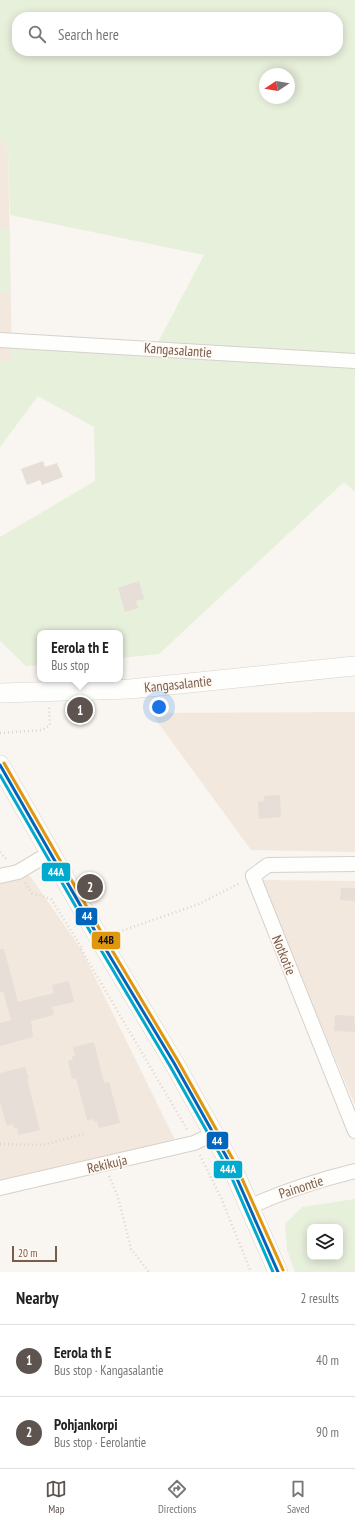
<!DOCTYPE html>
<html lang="en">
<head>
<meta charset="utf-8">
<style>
  body { margin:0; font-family:"PT Sans Narrow",sans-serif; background:#f2f2f2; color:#222 }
  .controls { position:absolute; right:12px; bottom:12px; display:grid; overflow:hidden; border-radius:8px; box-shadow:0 2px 10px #0003 }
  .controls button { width:36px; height:36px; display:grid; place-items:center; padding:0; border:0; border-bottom:1px solid #e0e0e0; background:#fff; color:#222; font:20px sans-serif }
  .compass { position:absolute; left:259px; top:68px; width:36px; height:36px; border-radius:50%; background:#fff; box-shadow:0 2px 10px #0003; rotate:258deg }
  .scale { position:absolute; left:12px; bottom:10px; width:45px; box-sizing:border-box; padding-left:4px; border:2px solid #7a5c4d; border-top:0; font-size:11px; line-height:14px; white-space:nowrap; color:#7a5c4d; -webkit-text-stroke:3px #fffaf3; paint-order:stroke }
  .you { position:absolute; left:159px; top:707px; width:14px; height:14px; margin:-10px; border:3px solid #fff; border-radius:50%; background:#1a73e8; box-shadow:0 0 0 6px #1a73e833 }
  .badge { display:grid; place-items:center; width:26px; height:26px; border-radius:50%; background:#5d544f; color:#fff; font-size:13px; font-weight:700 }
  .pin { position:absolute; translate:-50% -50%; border:2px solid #fff; box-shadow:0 1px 4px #0006 }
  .popup { position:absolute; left:37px; top:630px; width:86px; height:52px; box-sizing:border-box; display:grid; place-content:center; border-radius:8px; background:#fff; filter:drop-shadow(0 1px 3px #0005); font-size:13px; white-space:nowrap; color:#767676 }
  .popup b { font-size:15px; color:#222 }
  .popup::after { content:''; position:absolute; left:50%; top:100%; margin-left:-8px; border:8px solid transparent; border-top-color:#fff }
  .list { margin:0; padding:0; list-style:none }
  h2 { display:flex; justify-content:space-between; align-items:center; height:52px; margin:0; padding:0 16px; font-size:17px }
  h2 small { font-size:13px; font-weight:400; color:#767676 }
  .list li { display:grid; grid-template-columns:26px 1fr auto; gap:12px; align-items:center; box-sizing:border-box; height:72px; padding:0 16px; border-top:1px solid #e0e0e0 }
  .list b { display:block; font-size:15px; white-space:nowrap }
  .list p { margin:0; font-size:13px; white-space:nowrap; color:#767676 }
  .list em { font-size:13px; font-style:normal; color:#767676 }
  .icon { flex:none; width:22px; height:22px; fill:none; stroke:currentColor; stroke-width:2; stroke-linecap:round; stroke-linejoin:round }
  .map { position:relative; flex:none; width:355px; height:1272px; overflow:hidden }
  .search { position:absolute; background:#fff; box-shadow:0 2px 10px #0003; left:12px; right:12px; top:12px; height:44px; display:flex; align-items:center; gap:10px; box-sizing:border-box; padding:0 14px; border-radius:16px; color:#767676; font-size:15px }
  .sheet { height:196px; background:#fff }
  nav { display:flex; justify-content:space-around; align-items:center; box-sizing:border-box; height:56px; border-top:1px solid #e0e0e0; background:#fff; font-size:11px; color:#767676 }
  nav a { display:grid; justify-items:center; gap:2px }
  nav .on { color:#5d544f }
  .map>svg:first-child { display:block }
  .residential { fill:#f2e8de }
  .green { fill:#e7f0db; fill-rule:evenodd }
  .building { fill:#e6ded7 }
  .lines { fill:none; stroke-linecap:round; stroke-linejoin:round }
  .street-casing { stroke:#d7d1cb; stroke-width:16 }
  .secondary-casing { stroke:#d9d2cb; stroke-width:20 }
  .path { stroke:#dcd5d0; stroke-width:2.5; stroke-dasharray:1 3; stroke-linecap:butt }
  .street { stroke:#fefefd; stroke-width:14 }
  .secondary { stroke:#fefefd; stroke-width:19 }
  .bus-1-casing { stroke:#fffaf3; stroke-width:6 }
  .bus-2-casing { stroke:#fffaf3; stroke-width:6 }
  .bus-3-casing { stroke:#fffaf3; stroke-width:6 }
  .bus-1 { stroke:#0065bd; stroke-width:3 }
  .bus-2 { stroke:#00a9ce; stroke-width:3 }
  .bus-3 { stroke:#de970f; stroke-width:3 }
  .labels { text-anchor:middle; stroke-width:3.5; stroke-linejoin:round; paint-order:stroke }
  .street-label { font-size:14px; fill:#7a5c4d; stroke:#fffaf3 }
  .line-badge { stroke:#fffaf3; stroke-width:1.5 }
  .badge-label { font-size:11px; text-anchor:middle; font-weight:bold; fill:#fff }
  .pale-badge-label { font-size:11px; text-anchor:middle; font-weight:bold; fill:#111 }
</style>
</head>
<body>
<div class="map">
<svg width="355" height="1272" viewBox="0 0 355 1272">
  <rect width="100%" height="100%" fill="#f9f5f0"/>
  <!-- residential -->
  <path class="residential" d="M0,138L8,149L12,362H0Z
    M355,712V852L251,850L151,713Z
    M30,876L81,949L179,1148L0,1188V878Z
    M259,880L355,881V1105Z"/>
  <!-- green -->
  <path class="green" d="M0,0H355V359L155,348L204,255L10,215L8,149L0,138ZM17,17H338V51H17ZM265,74H289V98H265Z
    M0,229L10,230L9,292H0Z
    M12,345L355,362V492L344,482L159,654L120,658V633H40V665L26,666L0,641V537L95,481L94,427L38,396L0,447V362H12Z
    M355,1199V1272H295L287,1250L285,1224L302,1207ZM310,1227H340V1257H310Z"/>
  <!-- building -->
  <path class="building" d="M43,461L45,467L57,463L63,477L42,485L40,480L27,485L21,469Z
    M139,581L144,599L136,601L138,608L125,612L118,588Z
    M280,795L281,817L259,819L258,802L265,801L264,796Z
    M341,888H355V901L340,900Z
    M0,949H4L18,1002L54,993L52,985L69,981L74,1002L52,1007L54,1015L31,1021L33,1037L0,1046V1023L11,1020L3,991L0,992Z
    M335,1015L354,1016L355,1032L334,1031Z
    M94,1042L104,1083L109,1082L120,1123L99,1128L97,1121L94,1122L93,1119L87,1120L76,1078L72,1079L68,1061L73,1060L72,1056H75L73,1047Z
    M25,1067L29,1079H27L40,1130L18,1135L17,1127L14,1128L13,1124L7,1126L0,1102V1073Z"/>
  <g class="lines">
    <!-- street casing -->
    <g class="street-casing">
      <path id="street" d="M0,340L355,361
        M355,864L268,865L253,876L355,1131
        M0,876L18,872L50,853
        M0,1188L194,1143L213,1134
        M249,1207C284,1191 318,1180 355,1171"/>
    </g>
    <!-- secondary casing -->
    <g class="secondary-casing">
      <path id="secondary" d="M0,693L130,689L355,666
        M0,765L99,938L174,1063L231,1165L278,1272"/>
    </g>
    <!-- path -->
    <path class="path" d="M0,733L42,730L50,725L49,707
      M0,852L7,860
      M25,883L32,893L51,899L82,948
      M115,933L199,904L240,883
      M81,949L188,1131
      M0,1144L42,1145L84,1134
      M200,1155L222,1200L251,1272
      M109,1176L118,1197L131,1249L149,1272"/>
    <!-- street -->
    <use href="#street" class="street"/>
    <!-- secondary -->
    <use href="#secondary" class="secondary"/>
    <!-- bus-1 casing -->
    <g class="bus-1-casing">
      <path id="bus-1" d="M0,765L99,938L174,1063L231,1165L278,1272"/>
    </g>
    <!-- bus-2 casing -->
    <g class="bus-2-casing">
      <path id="bus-2" d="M0,775L95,940L170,1066L227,1167L273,1272"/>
    </g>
    <!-- bus-3 casing -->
    <g class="bus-3-casing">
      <path id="bus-3" d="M4,763L103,935L178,1061L235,1163L283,1270"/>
    </g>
    <!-- bus-1 -->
    <use href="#bus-1" class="bus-1"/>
    <!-- bus-2 -->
    <use href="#bus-2" class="bus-2"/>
    <!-- bus-3 -->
    <use href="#bus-3" class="bus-3"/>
  </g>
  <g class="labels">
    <!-- street labels -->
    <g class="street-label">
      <text transform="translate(178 350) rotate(4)" y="5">Kangasalantie</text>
      <text transform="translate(178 684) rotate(-6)" y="5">Kangasalantie</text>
      <text transform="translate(284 955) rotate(68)" y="5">Notkotie</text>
      <text transform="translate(107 1164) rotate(-13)" y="5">Rekikuja</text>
      <text transform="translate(301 1187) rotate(-18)" y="5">Painontie</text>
    </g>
  </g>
  <g class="line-badge">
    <rect x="41" y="862" width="30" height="20" rx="4" fill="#00a9ce"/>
    <rect x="75" y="907" width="23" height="19" rx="4" fill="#0065bd"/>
    <rect x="91" y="931" width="30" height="19" rx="4" fill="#de970f"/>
    <rect x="206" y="1131" width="23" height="19" rx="4" fill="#0065bd"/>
    <rect x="213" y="1160" width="30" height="19" rx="4" fill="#00a9ce"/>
  </g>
  <g class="badge-label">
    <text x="56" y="876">44A</text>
    <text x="87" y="920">44</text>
    <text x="217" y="1145">44</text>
    <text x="228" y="1173">44A</text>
  </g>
  <g class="pale-badge-label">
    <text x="106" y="944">44B</text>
  </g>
</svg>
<div class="controls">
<button><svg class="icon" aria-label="layers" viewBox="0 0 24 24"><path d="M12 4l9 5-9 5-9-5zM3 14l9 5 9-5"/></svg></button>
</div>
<svg class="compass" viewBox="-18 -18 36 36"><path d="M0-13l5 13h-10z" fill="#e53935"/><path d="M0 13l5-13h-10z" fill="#767676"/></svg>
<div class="scale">20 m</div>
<div class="you"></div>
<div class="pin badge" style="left:80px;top:710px">1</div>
<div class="popup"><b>Eerola th E</b>Bus stop</div>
<div class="pin badge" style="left:90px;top:887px">2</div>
<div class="search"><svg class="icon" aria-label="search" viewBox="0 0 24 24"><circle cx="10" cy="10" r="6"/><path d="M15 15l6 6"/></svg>Search here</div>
</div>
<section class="sheet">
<h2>Nearby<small>2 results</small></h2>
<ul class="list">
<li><span class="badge">1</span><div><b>Eerola th E</b><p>Bus stop · Kangasalantie</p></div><em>40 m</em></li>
<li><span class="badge">2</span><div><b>Pohjankorpi</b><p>Bus stop · Eerolantie</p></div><em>90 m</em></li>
</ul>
</section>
<nav>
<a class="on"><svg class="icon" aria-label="map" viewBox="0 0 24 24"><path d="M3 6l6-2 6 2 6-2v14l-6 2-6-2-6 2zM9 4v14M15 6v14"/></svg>Map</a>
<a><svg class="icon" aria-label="directions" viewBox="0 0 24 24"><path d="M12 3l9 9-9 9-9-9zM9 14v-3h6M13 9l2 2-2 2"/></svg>Directions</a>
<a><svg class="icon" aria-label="saved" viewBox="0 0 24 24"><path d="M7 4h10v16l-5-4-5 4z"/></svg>Saved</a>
</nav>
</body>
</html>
